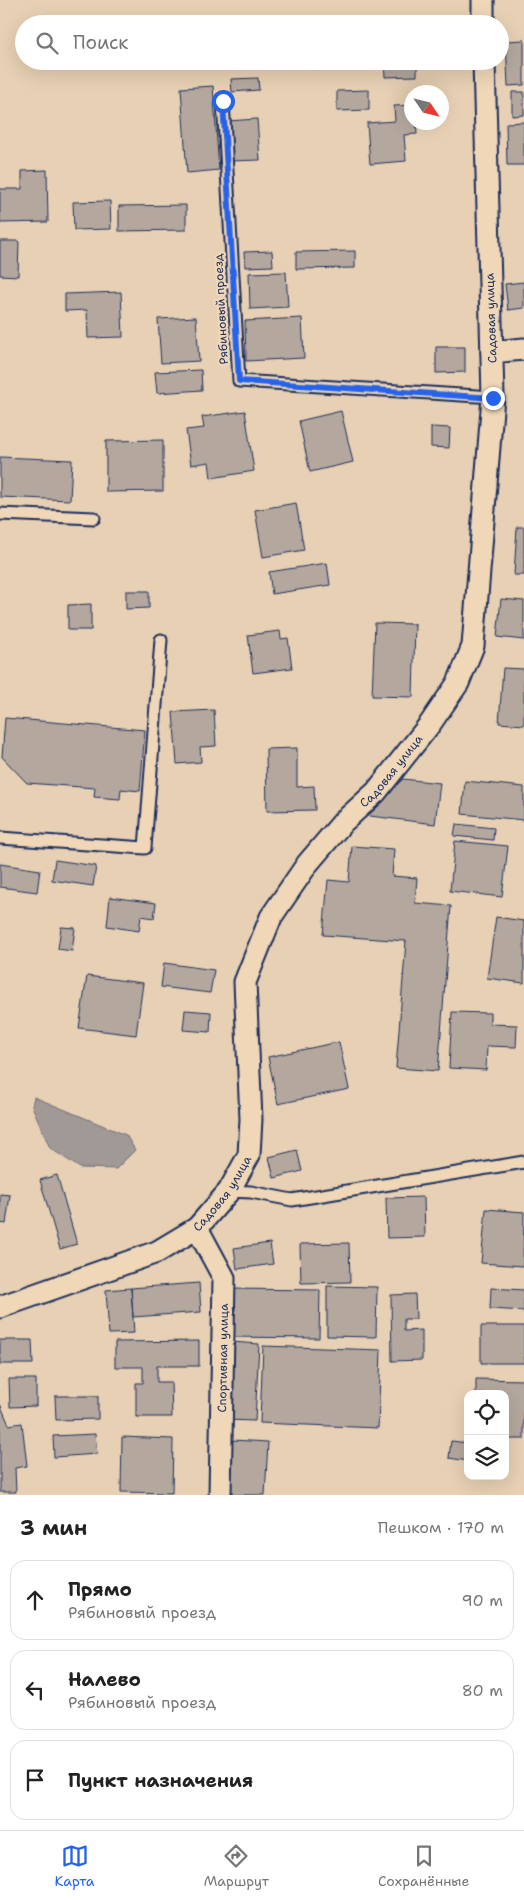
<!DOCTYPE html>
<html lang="ru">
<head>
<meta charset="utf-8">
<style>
  body { margin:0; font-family:"Shantell Sans",sans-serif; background:#f6f6f6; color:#222 }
  .controls { position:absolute; right:15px; bottom:15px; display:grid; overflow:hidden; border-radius:10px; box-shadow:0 5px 20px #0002 }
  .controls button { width:45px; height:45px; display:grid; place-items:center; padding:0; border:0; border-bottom:1px solid #e0e0e0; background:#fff; color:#222; font:25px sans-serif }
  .compass { position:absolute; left:404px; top:85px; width:45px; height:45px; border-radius:50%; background:#fff; box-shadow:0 5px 20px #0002; rotate:125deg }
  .stop { position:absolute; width:15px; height:15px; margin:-11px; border:4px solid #2563eb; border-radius:50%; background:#fff }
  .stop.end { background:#2563eb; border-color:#fff; box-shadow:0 1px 5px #0008 }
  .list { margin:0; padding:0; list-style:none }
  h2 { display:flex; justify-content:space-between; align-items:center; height:65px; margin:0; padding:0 20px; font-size:21px }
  h2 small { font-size:16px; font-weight:400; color:#767676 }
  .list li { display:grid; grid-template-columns:32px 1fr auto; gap:15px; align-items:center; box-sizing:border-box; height:80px; margin:0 10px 10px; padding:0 10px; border:1px solid #e0e0e0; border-radius:15px }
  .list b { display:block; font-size:19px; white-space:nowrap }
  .list p { margin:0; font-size:16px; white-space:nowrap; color:#767676 }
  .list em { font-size:16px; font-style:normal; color:#767676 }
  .icon { flex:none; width:28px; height:28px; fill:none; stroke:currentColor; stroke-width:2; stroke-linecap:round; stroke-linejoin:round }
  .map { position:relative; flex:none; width:524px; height:1495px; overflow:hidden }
  .search { position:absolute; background:#fff; box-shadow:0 5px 20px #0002; left:15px; right:15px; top:15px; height:55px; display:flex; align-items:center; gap:12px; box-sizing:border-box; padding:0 18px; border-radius:28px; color:#767676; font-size:19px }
  .sheet { height:335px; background:#fff }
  nav { display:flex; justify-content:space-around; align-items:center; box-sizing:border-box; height:70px; border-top:1px solid #e0e0e0; background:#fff; font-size:14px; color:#767676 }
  nav a { display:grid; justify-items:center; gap:2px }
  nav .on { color:#2563eb }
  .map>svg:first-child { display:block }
  .water { fill:#a09996; stroke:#6b6f80 }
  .building { fill:#b4a89e; stroke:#1b2f5e }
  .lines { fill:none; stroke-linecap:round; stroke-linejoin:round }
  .service-casing { stroke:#1b2f5e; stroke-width:15 }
  .minor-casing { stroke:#1b2f5e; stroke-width:25 }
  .service { stroke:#efd7b7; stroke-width:11 }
  .minor { stroke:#efd7b7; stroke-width:21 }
  .route { stroke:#2563eb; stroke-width:6 }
  .labels { text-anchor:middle; stroke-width:4.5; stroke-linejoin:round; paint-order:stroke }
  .street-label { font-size:12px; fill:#1b2f5e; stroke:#efd7b7 }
</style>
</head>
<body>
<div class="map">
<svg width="524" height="1495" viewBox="0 0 524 1495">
  <rect width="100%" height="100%" fill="#e7d0b3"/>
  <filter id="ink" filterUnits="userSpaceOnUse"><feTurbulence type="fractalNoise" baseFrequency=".02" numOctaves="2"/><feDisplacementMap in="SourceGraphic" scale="10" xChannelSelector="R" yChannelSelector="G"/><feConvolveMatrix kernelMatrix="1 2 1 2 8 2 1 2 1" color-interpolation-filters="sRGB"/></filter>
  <g filter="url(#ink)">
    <!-- water -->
    <path class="water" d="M34,1097L126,1135L135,1150L116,1169L80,1168L50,1148L32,1106Z"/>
    <!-- building -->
    <path class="building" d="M220,15L221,24H198V16Z
      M524,40V85L508,86L506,41Z
      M196,61H221V65L196,67Z
      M311,61H373V65L312,69Z
      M384,61H417V76L385,77Z
      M258,78L259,90L232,92L231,79Z
      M213,86L219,170L187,173L181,88Z
      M369,90V110L337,111V91Z
      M512,92H524V115L512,116Z
      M412,105V122H416L417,134L404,135L406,161L370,164L367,123L395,121L394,106Z
      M257,119L260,160L230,161L228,121Z
      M524,122V165H507L506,123Z
      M47,170L48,222L0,223V189H22V171Z
      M110,201L111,229L74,230L73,202Z
      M186,205V230L119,231V206Z
      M0,241H19L18,276L0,275Z
      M272,251L273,266L245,267L244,252Z
      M355,251V268L296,269V252Z
      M286,272L288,307L250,309L249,273Z
      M524,282V308L508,310L505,284Z
      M121,292L123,337L88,338L87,310L65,311V294Z
      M196,317L199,361L161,363L158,319Z
      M302,318L304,358L246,361L245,321Z
      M436,347H465V372L436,373Z
      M201,370L202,390L157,393L155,372Z
      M245,411L254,471L211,478L209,462L191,465L186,430L204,428L202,417Z
      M341,411L353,462L310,472L299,421Z
      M431,427L450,428L449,448L431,447Z
      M163,440V491L106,492V441Z
      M0,457L72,460L70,500L0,497Z
      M296,503L304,550L263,557L255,510Z
      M517,527H524V575H514Z
      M327,563L330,585L272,594L269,572Z
      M126,591H149V608L126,609Z
      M501,599L524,601V640L497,637Z
      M91,604V630H68V605Z
      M375,623L415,624L413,697L372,696Z
      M280,631L281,639L288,638L292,668L253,673L248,635Z
      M503,668L524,669V725L499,723Z
      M214,710L216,746L200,747L201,762L177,764L173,712Z
      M5,718L145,730L140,791L121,789L120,799L94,797L95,788L27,783L2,757Z
      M297,748V787L314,786L315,810L267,811L266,749Z
      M403,779L440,783L435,824L362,815Z
      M465,781L524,787V820L462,814Z
      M456,824L494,828L493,840L454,836Z
      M455,841L508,846L502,897L450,891Z
      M352,846L394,849L392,876L417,878L415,903L451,906L438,1071L396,1068L406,941L323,935L328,880L349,882Z
      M55,860L96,866L93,886L52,880Z
      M0,864L40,870L37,892L0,887Z
      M110,897L156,903L154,918L141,916L139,931L107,926Z
      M496,917L524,921V983L487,978Z
      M61,927L75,928L72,951L58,949Z
      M164,963L214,970L210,993L161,987Z
      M87,976L143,983L136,1035L79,1028Z
      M185,1010L211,1012L210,1032L183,1030Z
      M452,1012L490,1013V1024L517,1025L516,1047L487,1046L486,1070L449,1068Z
      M339,1042L349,1089L278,1104L268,1057Z
      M297,1150L302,1171L274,1178L269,1157Z
      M57,1175L77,1244L60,1249L40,1180Z
      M0,1194L10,1195L6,1224L0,1223Z
      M424,1197L425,1237L387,1238L386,1198Z
      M486,1209L524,1212L523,1266L481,1263Z
      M270,1243L273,1264L237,1269L234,1248Z
      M349,1243L350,1282L301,1283L300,1244Z
      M199,1283L201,1312L133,1317L131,1288Z
      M327,1286L377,1287L376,1337L327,1336Z
      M131,1288L134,1333L109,1334L106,1290Z
      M491,1288L524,1290V1311L490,1309Z
      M228,1289L320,1290L319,1338L227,1337Z
      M415,1294L416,1319H404V1331L422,1330V1360L392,1361L391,1295Z
      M481,1326H524V1363H481Z
      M0,1340H32L33,1364H0Z
      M199,1341V1366H157V1382H171L172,1417H136V1383H143V1367H115V1342Z
      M231,1342L259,1344L255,1421L226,1420Z
      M263,1346L381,1350L378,1428L260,1423Z
      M9,1379H36V1406L10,1407Z
      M476,1379L524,1380V1439H505V1394H476Z
      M55,1396H98V1419L56,1420Z
      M0,1404L9,1425L22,1423L27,1466L15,1468L16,1492H0Z
      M95,1434L97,1454L54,1457L53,1436Z
      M122,1437L173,1439L172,1493L121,1492Z
      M232,1440L268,1442L265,1495H229Z
      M451,1441L468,1443V1461L449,1458Z"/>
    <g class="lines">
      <!-- service casing -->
      <g class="service-casing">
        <path id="service" d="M223,101L239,381L493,397
          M0,514L94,518
          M0,838L145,848L161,640
          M229,1191L251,1192L292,1200L524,1162"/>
      </g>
      <!-- minor casing -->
      <g class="minor-casing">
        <g id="minor">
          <path d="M483,0V24"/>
          <path d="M492,352L524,349"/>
          <path d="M197,1228L224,1278L220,1495"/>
          <path id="s1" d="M0,1307L157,1252L197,1228L229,1191L249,1155L251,1119L245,982L271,917L308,863L343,822L376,792L430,724L458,683L473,646L493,397L484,61"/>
        </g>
      </g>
      <!-- service -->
      <use href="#service" class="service"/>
      <!-- minor -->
      <use href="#minor" class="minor"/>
    </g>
  </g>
  <g class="lines" filter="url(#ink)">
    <!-- route -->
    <path class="route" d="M223,101L239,381L493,398"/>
  </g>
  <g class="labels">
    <!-- street labels -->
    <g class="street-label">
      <text transform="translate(221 309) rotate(-93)" y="4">Рябиновый проезд</text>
      <text transform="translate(491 318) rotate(-92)" y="4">Садовая улица</text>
      <text dy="4" stroke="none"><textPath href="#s1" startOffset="736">Садовая улица</textPath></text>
      <text dy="4" stroke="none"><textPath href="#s1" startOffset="256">Садовая улица</textPath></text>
      <text transform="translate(223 1358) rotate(-89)" y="4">Спортивная улица</text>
    </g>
  </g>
</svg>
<div class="controls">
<button><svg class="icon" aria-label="locate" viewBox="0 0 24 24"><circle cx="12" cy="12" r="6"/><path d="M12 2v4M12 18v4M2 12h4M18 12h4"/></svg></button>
<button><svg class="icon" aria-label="layers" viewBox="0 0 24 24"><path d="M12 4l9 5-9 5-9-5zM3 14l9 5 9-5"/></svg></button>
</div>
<svg class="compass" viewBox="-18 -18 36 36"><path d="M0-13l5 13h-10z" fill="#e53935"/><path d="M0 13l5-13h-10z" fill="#767676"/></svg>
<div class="stop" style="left:223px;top:101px"></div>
<div class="stop end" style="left:493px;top:398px"></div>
<div class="search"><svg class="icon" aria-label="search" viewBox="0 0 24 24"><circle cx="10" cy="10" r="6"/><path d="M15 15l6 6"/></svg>Поиск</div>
</div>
<section class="sheet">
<h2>3 мин<small>Пешком · 170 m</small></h2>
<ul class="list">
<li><svg class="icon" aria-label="ahead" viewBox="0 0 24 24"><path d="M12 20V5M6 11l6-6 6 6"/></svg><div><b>Прямо</b><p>Рябиновый проезд</p></div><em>90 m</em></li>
<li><svg class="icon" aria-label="left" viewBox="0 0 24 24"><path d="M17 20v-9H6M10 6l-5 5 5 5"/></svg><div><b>Налево</b><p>Рябиновый проезд</p></div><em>80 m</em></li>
<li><svg class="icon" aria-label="arrive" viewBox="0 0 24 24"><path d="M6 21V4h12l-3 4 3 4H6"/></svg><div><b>Пункт назначения</b></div></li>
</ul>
</section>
<nav>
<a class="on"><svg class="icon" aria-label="map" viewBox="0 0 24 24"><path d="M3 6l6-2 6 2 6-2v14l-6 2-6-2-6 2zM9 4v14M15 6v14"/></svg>Карта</a>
<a><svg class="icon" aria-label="directions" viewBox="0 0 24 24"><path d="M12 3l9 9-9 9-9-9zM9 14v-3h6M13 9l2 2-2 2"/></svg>Маршрут</a>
<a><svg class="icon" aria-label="saved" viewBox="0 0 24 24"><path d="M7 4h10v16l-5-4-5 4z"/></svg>Сохранённые</a>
</nav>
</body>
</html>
